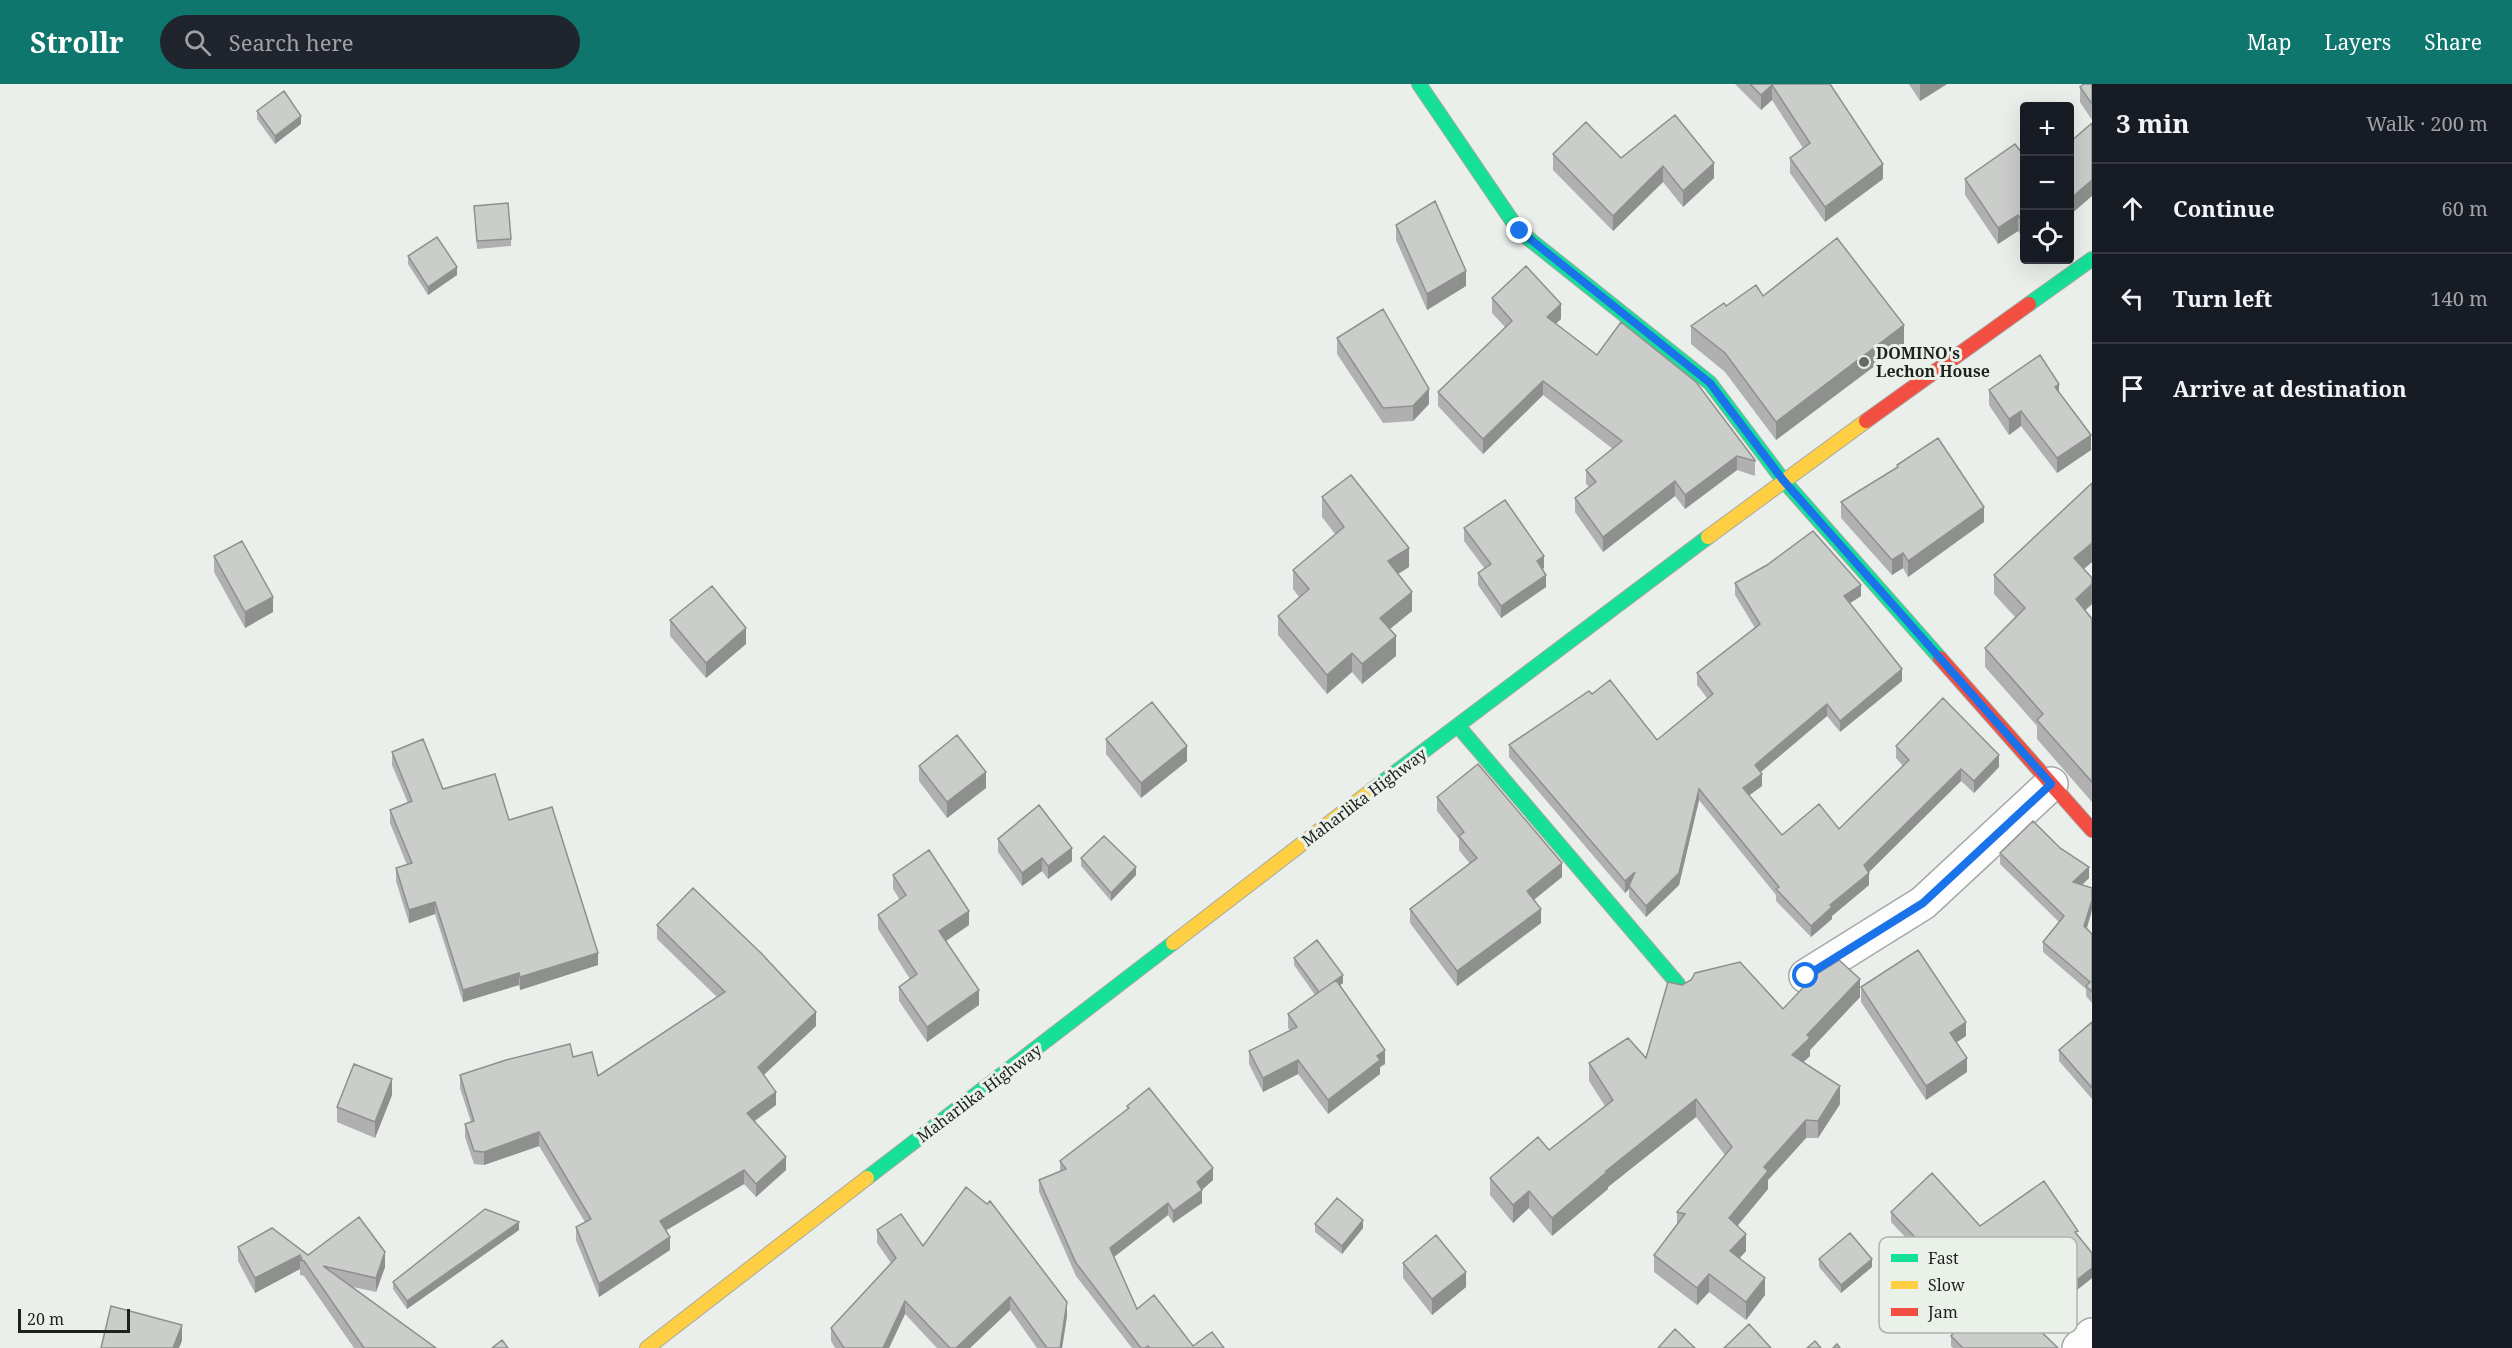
<!DOCTYPE html>
<html lang="en">
<head>
<meta charset="utf-8">
<style>
  body { margin:0; font-family:"Noto Serif",serif; background:#20242c; color:#f1f3f6 }
  .controls { position:absolute; right:18px; top:18px; display:grid; overflow:hidden; border-radius:6px; box-shadow:0 6px 24px #0002 }
  .controls button { width:54px; height:54px; display:grid; place-items:center; padding:0; border:0; border-bottom:2px solid #363941; background:#171b24; color:#f1f3f6; font:30px sans-serif }
  .scale { position:absolute; left:18px; bottom:15px; width:112px; box-sizing:border-box; padding-left:6px; border:3px solid #1f211e; border-top:0; font-size:16px; line-height:21px; white-space:nowrap; color:#1f211e; -webkit-text-stroke:4px #eaf1e9; paint-order:stroke }
  .stop { position:absolute; width:18px; height:18px; margin:-14px; border:4px solid #1a73e8; border-radius:50%; background:#fff }
  .stop.end { background:#1a73e8; border-color:#fff; box-shadow:0 2px 6px #0008 }
  .list { margin:0; padding:0; list-style:none }
  h2 { display:flex; justify-content:space-between; align-items:center; height:78px; margin:0; padding:0 24px; font-size:26px }
  h2 small { font-size:20px; font-weight:400; color:#9ea1a6 }
  .list li { display:grid; grid-template-columns:39px 1fr auto; gap:18px; align-items:center; box-sizing:border-box; height:90px; padding:0 24px; border-top:2px solid #363941 }
  .list b { display:block; font-size:22px; white-space:nowrap }
  .list em { font-size:20px; font-style:normal; color:#9ea1a6 }
  .icon { flex:none; width:33px; height:33px; fill:none; stroke:currentColor; stroke-width:2; stroke-linecap:round; stroke-linejoin:round }
  .map { position:relative; flex:none; width:2092px; height:1264px; overflow:hidden }
  header { display:flex; align-items:center; gap:36px; box-sizing:border-box; height:84px; padding:0 30px; background:#0f766e; color:#fff }
  header strong { font-size:28px }
  nav { display:flex; gap:33px; margin-inline-start:auto; font-size:21px }
  .search { width:420px; height:54px; background:#20242c; display:flex; align-items:center; gap:15px; box-sizing:border-box; padding:0 21px; border-radius:33px; color:#9ea1a6; font-size:22px }
  main { display:flex }
  aside { flex:1; background:#171b24 }
  .map>svg:first-child { display:block }
  .lines { fill:none; stroke-linecap:round; stroke-linejoin:round }
  .street-casing { stroke:#a6a9a5; stroke-width:36 }
  .fast-casing { stroke:#a6a9a5; stroke-width:16 }
  .slow-casing { stroke:#a6a9a5; stroke-width:16 }
  .jam-casing { stroke:#a6a9a5; stroke-width:16 }
  .street { stroke:#fcfdfc; stroke-width:33 }
  .fast { stroke:#16e098; stroke-width:14 }
  .slow { stroke:#ffcf43; stroke-width:14 }
  .jam { stroke:#f24e42; stroke-width:14 }
  .wall { fill:#afb0af }
  .shaded-wall { fill:#8e908e }
  .building { fill:#cbcdcb; stroke:#8e908e; stroke-width:1.5 }
  .route { stroke:#1a73e8; stroke-width:8 }
  .poi-dot { fill:#666966; stroke:#eaf1e9; stroke-width:2 }
  .labels { text-anchor:middle; stroke-width:6; stroke-linejoin:round; paint-order:stroke }
  .poi-label { font-size:16px; font-weight:bold; fill:#1f211e; stroke:#eaf1e9; text-anchor:start }
  .street-label { font-size:16px; fill:#1f211e; stroke:#eaf1e9 }
  .key { fill:#eaf1e9; stroke:#adb3ac; stroke-width:1.5 }
  .key-label { font-size:16px; fill:#1f211e }
</style>
</head>
<body>
<header>
<strong>Strollr</strong>
<div class="search"><svg class="icon" aria-label="search" viewBox="0 0 24 24"><circle cx="10" cy="10" r="6"/><path d="M15 15l6 6"/></svg>Search here</div>
<nav><a>Map</a><a>Layers</a><a>Share</a></nav>
</header>
<main>
<div class="map">
<svg width="2092" height="1264" viewBox="0 0 2092 1264">
  <rect width="100%" height="100%" fill="#ebefeb"/>
  <g class="lines">
    <!-- street casing -->
    <g class="street-casing">
      <path id="street" d="M1806,892L1923,819L2051,700
        M2079,1264L2092,1251"/>
    </g>
    <!-- fast casing -->
    <g class="fast-casing">
      <path id="fast" d="M1419,0L1519,147L1710,299L1783,396L1940,574
        M2029,220L2092,175
        M1458,642L1678,900
        M1372,706L1708,453
        M867,1094L1173,859"/>
    </g>
    <!-- slow casing -->
    <g class="slow-casing">
      <path id="slow" d="M1708,453L1866,337
        M1173,859L1372,706
        M647,1264L867,1094"/>
    </g>
    <!-- jam casing -->
    <g class="jam-casing">
      <path id="jam" d="M1866,337L2029,220
        M1940,574L2092,746"/>
    </g>
    <!-- street -->
    <use href="#street" class="street"/>
    <!-- fast -->
    <use href="#fast" class="fast"/>
    <!-- slow -->
    <use href="#slow" class="slow"/>
    <!-- jam -->
    <use href="#jam" class="jam"/>
  </g>
  <!-- wall -->
  <path class="wall" d="M1735,0H1830L1883,95L1825,138L1790,89V74L1803,64L1772,16L1761,26Z
    M1909,0H1947L1920,17Z
    M2092,0V36L2080,18V3Z
    M257,27L301,40L275,60L257,35Z
    M1675,31L1714,94L1683,123L1663,98L1613,147L1553,86V70L1621,74Z
    M2025,73V156L2018,147L1998,160L1965,111V95Z
    M474,122L511,155V162L477,165Z
    M1396,141L1466,202L1427,226L1396,156Z
    M408,172L457,191L428,211L408,180Z
    M1763,212L1904,260L1776,356L1725,288L1691,260V242L1726,222Z
    M1492,214L1561,235L1556,240L1597,271L1755,376V392L1737,386L1685,425L1675,412L1603,468L1575,428V414L1589,403L1586,400V386L1613,365L1543,311L1483,370L1438,322V308L1505,243L1492,229Z
    M1337,254L1429,320L1413,337L1383,339L1337,270Z
    M1989,306L2059,309L2091,366L2057,389L2021,342L2009,351L1989,321Z
    M1897,381L1984,438L1908,493L1903,484L1892,491L1841,434V418L1897,383Z
    M2092,399V478L2084,485L2092,494V520L2085,526L2092,535V718L2037,655V642L1985,583V564L2015,533L1994,510V491Z
    M1322,413L1409,483L1398,490L1412,527L1390,545L1396,572L1362,600L1352,588L1327,610L1278,551V532L1299,513L1293,505V486L1335,450L1322,433Z
    M1464,444L1544,484L1542,485L1546,503L1501,534L1478,501V489L1485,485L1464,457Z
    M214,472L273,528L245,544L214,488Z
    M1735,499L1861,512L1850,519L1902,597L1840,648L1827,632L1760,688L1762,702L1749,711L1782,751L1839,745L1903,682L1896,674V662L1999,683L1974,709L1961,697L1869,788V801L1832,832V835L1811,853L1776,817V811L1699,716L1679,801L1646,833L1629,813V805L1625,809L1509,673V661L1592,610L1657,656L1707,614L1697,601V589L1755,544L1735,511Z
    M670,536L746,560L706,594L670,552Z
    M1106,655L1187,677L1141,714L1106,670Z
    M392,668L443,705L509,736L598,881L520,906L519,901L463,918L435,830L409,839L396,797V784L407,781L390,739V726L408,719L392,681Z
    M919,682L986,704L947,734L919,697Z
    M1437,713L1562,793L1534,816L1541,839L1457,902L1410,839V825L1470,780L1459,766V755L1437,727Z
    M998,755L1072,777L1048,795L1042,787L1022,802L998,768Z
    M2000,769L2089,794L2082,801L2092,804V826L2087,844L2092,850V919L2086,912V905L2043,868V858L2059,838L2000,780Z
    M1081,774L1136,791L1111,817L1081,782Z
    M893,791L969,841L945,857L979,921L927,958L899,917V903L910,895L878,845V831L900,816L893,805Z
    M657,841L816,942L764,991L776,1021L755,1037L786,1086L756,1113L744,1100L666,1146L670,1166L599,1213L576,1156V1143L585,1138L539,1062L484,1081L474,1080L465,1053V1040L471,1038L460,1004V991L573,973L598,992L717,913L657,855Z
    M1294,874L1343,899L1340,901L1385,980L1380,983V990L1328,1030L1298,990L1263,1008L1249,980V967L1290,946L1288,944V930L1315,911L1294,881Z
    M1861,903L1966,952L1956,958L1967,988L1926,1016L1861,918Z
    M1860,913L1810,966V972L1803,978L1840,1020L1818,1054H1806L1768,1096V1105L1737,1142L1746,1167L1740,1174L1765,1211L1746,1236L1709,1208L1697,1221L1654,1188V1171L1677,1140V1128L1725,1071L1696,1033L1608,1103V1105L1552,1152L1529,1124L1513,1139L1490,1111V1094L1549,1066L1605,1022L1589,997V979L1646,974L1783,925Z
    M2092,938V1015L2059,977V966Z
    M392,1011L375,1054L337,1038V1023Z
    M1127,1022L1213,1096L1202,1106V1119L1173,1139L1168,1131L1114,1173L1137,1225L1193,1262L1224,1264H1132L1076,1192L1039,1108V1096L1060,1087V1077L1127,1026Z
    M1891,1128L1980,1142L2078,1152L2092,1194L2034,1240L2058,1264H1953L1951,1262V1252L1989,1214L1941,1166L1929,1178L1891,1138Z
    M1315,1140L1363,1144L1342,1170L1315,1148Z
    M519,1146L407,1225L393,1205V1198Z
    M877,1146L923,1162L1067,1232L1062,1264H1037L1010,1226L970,1264H937L905,1230L889,1264H835L831,1257V1244L891,1179L877,1159Z
    M238,1163L308,1171L385,1183L376,1208L353,1203L436,1264H354L304,1192L300,1191V1185L255,1209L238,1177Z
    M1819,1175L1872,1183L1841,1209L1819,1183Z
    M1403,1179L1466,1203L1432,1231L1403,1194Z"/>
  <!-- shaded-wall -->
  <path class="shaded-wall" d="M1920,0H1947L1920,17Z
    M1772,1V16L1761,26V11Z
    M301,32V40L275,60V52Z
    M1714,79V94L1683,123V107Z
    M1883,80V95L1825,138V123Z
    M1663,82V98L1613,147V132Z
    M2092,96V112L2070,131V115Z
    M2018,131V147L1998,160V144Z
    M457,183V191L428,211V203Z
    M1466,187V202L1427,226V210Z
    M1561,220V235L1547,247V233Z
    M1904,241V260L1776,356V338Z
    M1543,297V311L1483,370V355Z
    M2059,300V316L2055,303Z
    M1429,305V320L1413,337V322Z
    M2021,327V342L2009,351V335Z
    M2091,351V366L2057,389V374Z
    M1737,372V386L1685,425V411Z
    M1675,397V412L1603,468V453Z
    M1984,423V438L1908,493V477Z
    M2092,459V478L2074,493V474Z
    M1409,464V483L1388,496V477Z
    M1903,469V484L1892,491V476Z
    M1544,472V484L1537,490V477Z
    M1546,491V503L1501,534V522Z
    M2092,500V520L2076,535V515Z
    M1861,501V512L1844,523V512Z
    M1412,508V527L1380,553V534Z
    M273,513V528L245,544V528Z
    M746,544V560L706,594V579Z
    M1396,552V572L1362,600V580Z
    M1352,569V588L1327,610V591Z
    M1902,585V597L1840,648V637Z
    M1827,620V632L1755,693V681Z
    M1187,662V677L1141,714V699Z
    M1999,671V683L1974,709V697Z
    M1961,685V697L1864,793V781Z
    M986,688V704L947,734V718Z
    M1762,690V702L1743,716V704Z
    M1699,705V716L1679,801L1646,833V822Z
    M1072,764V777L1048,795V782Z
    M1042,774V787L1022,802V789Z
    M1562,779V793L1527,821V807Z
    M1136,783V791L1111,817V809Z
    M2089,783V794L2073,809V798Z
    M1635,788L1629,802V805L1625,809V797Z
    M1869,789V801L1832,832V835L1811,853V842L1830,821Z
    M2092,816V826L2084,853V842Z
    M435,818V830L409,839V826Z
    M1541,825V839L1457,902V887Z
    M969,827V841L939,862V847Z
    M598,869V881L520,906V893Z
    M519,889V901L463,918V906Z
    M1343,891V899L1319,917V909Z
    M1860,895V913L1810,966V972L1792,989V971L1807,951Z
    M979,906V921L927,958V943Z
    M816,928V942L758,996V983Z
    M1966,938V952L1950,963V949Z
    M1385,966V980L1380,983V990L1328,1030V1016L1377,972Z
    M1967,974V988L1926,1016V1002Z
    M1298,976V990L1263,1008V994Z
    M392,995V1011L375,1054V1038Z
    M1840,1002V1020L1818,1054V1037Z
    M776,1008V1021L747,1042V1029Z
    M1696,1015V1033L1608,1103V1105L1552,1152V1134L1606,1087Z
    M1806,1036V1054L1768,1096V1105L1729,1152V1134L1764,1083Z
    M539,1048V1062L484,1081V1068Z
    M786,1073V1086L756,1113V1100Z
    M1213,1084V1096L1197,1110V1098Z
    M744,1086V1100L660,1150V1137Z
    M1202,1106V1119L1173,1139V1127Z
    M1529,1107V1124L1513,1139V1121Z
    M1168,1119V1131L1110,1176V1164Z
    M1363,1136V1144L1342,1170V1162Z
    M519,1138V1146L407,1225V1217Z
    M1746,1150V1167L1730,1184V1167Z
    M670,1153V1166L599,1213V1200Z
    M1941,1156V1166L1929,1178V1168Z
    M385,1168V1183L376,1208V1194Z
    M300,1171V1185L255,1209V1194Z
    M1872,1175V1183L1841,1209V1201Z
    M2092,1184V1194L2028,1245V1235Z
    M1466,1188V1203L1432,1231V1215Z
    M1709,1190V1208L1697,1221V1204Z
    M1765,1194V1211L1746,1236V1218Z
    M1010,1213V1226L970,1264H956Z
    M905,1217V1230L889,1264H883Z
    M1067,1218V1232L1062,1264H1060Z
    M182,1241V1257L179,1264H173Z"/>
  <!-- building -->
  <path class="building" d="M1750,0H1830L1883,80L1825,123L1790,74L1810,59L1772,1L1761,11Z
    M2084,0H2092V20L2080,3Z
    M284,7L301,32L275,52L257,27Z
    M1675,31L1714,79L1683,107L1663,82L1613,132L1553,70L1586,38L1621,74Z
    M2092,39V96L2070,115V58Z
    M2015,60L2025,73V141L2018,131L1998,144L1965,95Z
    M1435,117L1466,187L1427,210L1396,141Z
    M508,119L511,155L477,157L474,122Z
    M437,153L457,183L428,203L408,172Z
    M1837,154L1904,241L1776,338L1725,269L1691,242L1724,219L1726,222L1756,201L1763,212Z
    M1526,182L1561,220L1547,233L1597,271L1621,238L1696,298L1755,376V377L1737,372L1685,411L1675,397L1603,453L1575,414L1596,398L1586,386L1622,357L1543,297L1483,355L1438,308L1512,237L1492,214Z
    M1383,225L1429,305L1413,322L1383,324L1337,254Z
    M2040,271L2059,300L2055,303L2091,351L2057,374L2021,327L2009,335L1989,306Z
    M1938,354L1984,423L1908,477L1903,469L1892,476L1841,418L1898,383L1897,381Z
    M1351,391L1409,464L1388,477L1412,508L1380,534L1396,552L1362,580L1352,569L1327,591L1278,532L1309,505L1293,486L1344,443L1322,413Z
    M2092,399V459L2074,474L2092,494V500L2076,515L2092,535V698L2037,636L2043,630L1985,564L2025,524L1994,491Z
    M1505,416L1544,472L1537,477L1546,491L1501,522L1478,489L1491,480L1464,444Z
    M1813,447L1861,501L1844,512L1902,585L1840,637L1827,620L1755,681L1762,690L1743,704L1782,751L1819,720L1839,745L1909,676L1896,662L1943,614L1999,671L1974,697L1961,685L1864,781L1869,789L1830,821L1832,823L1811,842L1776,805L1779,803L1699,705L1679,789L1646,822L1629,802L1635,788L1625,797L1509,661L1589,607L1592,610L1610,596L1657,656L1713,610L1697,589L1760,540L1735,499L1767,481Z
    M242,457L273,513L245,528L214,472Z
    M712,502L746,544L706,579L670,536Z
    M1152,618L1187,662L1141,699L1106,655Z
    M957,651L986,688L947,718L919,682Z
    M423,655L443,705L495,690L509,736L552,723L598,869L520,893L519,889L463,906L435,818L409,826L396,784L412,779L390,726L412,717L392,668Z
    M1478,680L1562,779L1527,807L1541,825L1457,887L1410,825L1477,774L1459,752L1464,748L1437,713Z
    M1039,721L1072,764L1048,782L1042,774L1022,789L998,755Z
    M2033,737L2060,764L2089,783L2073,798L2092,804V816L2084,842L2092,850V908L2086,902L2090,898L2043,858L2064,832L2000,769Z
    M1104,752L1136,783L1111,809L1081,774Z
    M929,766L969,827L939,847L979,906L927,943L899,903L917,890L878,831L906,811L893,791Z
    M693,804L761,869L816,928L758,983L776,1008L747,1029L786,1073L756,1100L744,1086L660,1137L670,1153L599,1200L576,1143L591,1135L539,1048L484,1068L474,1067L465,1040L474,1037L460,991L506,976L570,960L573,973L592,968L598,992L725,908L657,841Z
    M1317,856L1343,891L1319,908L1294,874Z
    M1918,866L1966,938L1950,949L1967,974L1926,1002L1861,903Z
    M1839,876L1860,895L1807,951L1810,954L1792,971L1840,1002L1818,1037L1806,1036L1764,1083L1768,1087L1729,1134L1746,1150L1730,1167L1765,1194L1746,1218L1709,1190L1697,1204L1654,1171L1685,1130L1677,1128L1732,1063L1696,1015L1606,1087H1608L1552,1134L1529,1107L1513,1121L1490,1094L1538,1053L1549,1066L1613,1016L1589,979L1628,954L1646,974L1668,898L1682,901L1691,896L1695,889L1740,878L1783,925L1815,891Z
    M1336,896L1385,966L1377,972L1380,976L1328,1016L1298,976L1263,994L1249,967L1297,943L1288,930Z
    M2092,938V1004L2059,966Z
    M354,980L392,995L375,1038L337,1023Z
    M1149,1004L1213,1084L1197,1098L1202,1106L1173,1127L1168,1119L1110,1164L1137,1225L1154,1211L1193,1262L1212,1248L1224,1264H1150L1148,1262L1145,1264H1141L1076,1179L1039,1096L1066,1085L1060,1077L1129,1024L1127,1022Z
    M1932,1089L1980,1142L2044,1097L2078,1147L2075,1148L2092,1169V1184L2028,1235L2058,1264H1963L1951,1252L1965,1234L1995,1209L1941,1156L1929,1168L1891,1128Z
    M966,1103L987,1120L990,1117L1067,1218L1060,1264H1047L1010,1213L956,1264H950L905,1217L883,1264H844L831,1244L896,1174L877,1146L901,1130L923,1162Z
    M1337,1114L1363,1136L1342,1162L1315,1140Z
    M485,1125L519,1138L407,1217L393,1198Z
    M359,1133L385,1168L376,1194L323,1182L436,1264H364L304,1177L300,1176L302,1175L300,1171L255,1194L238,1163L272,1144L308,1171Z
    M1850,1149L1872,1175L1841,1201L1819,1175Z
    M1436,1151L1466,1188L1432,1215L1403,1179Z
    M111,1222L182,1241L173,1264H101Z
    M1749,1240L1771,1264H1724Z
    M1675,1245L1695,1264H1658Z
    M502,1256L508,1264H492Z
    M1815,1257L1821,1264H1807Z
    M1837,1260L1840,1264H1833Z"/>
  <g class="lines">
    <!-- route -->
    <path class="route" d="M1520,147L1710,299L1783,396L2051,700L1923,819L1806,892"/>
  </g>
  <!-- markers -->
  <circle class="poi-dot" cx="1864" cy="278" r="6"/>
  <g class="labels">
    <!-- poi labels -->
    <g class="poi-label">
      <text x="1876" y="275">DOMINO's<tspan x="1876" dy="18">Lechon House</tspan></text>
    </g>
    <!-- street labels -->
    <g class="street-label">
      <text transform="translate(1364 713) rotate(-37)" y="6">Maharlika Highway</text>
      <text transform="translate(979 1009) rotate(-37)" y="6">Maharlika Highway</text>
    </g>
  </g>
  <!-- legend -->
  <rect x="1879" y="1153" width="198" height="96" rx="9" class="key"/>
  <rect x="1891" y="1170" width="27" height="8" fill="#16e098"/>
  <rect x="1891" y="1197" width="27" height="8" fill="#ffcf43"/>
  <rect x="1891" y="1224" width="27" height="8" fill="#f24e42"/>
  <g class="key-label">
    <text x="1928" y="1180">Fast</text>
    <text x="1928" y="1207">Slow</text>
    <text x="1928" y="1234">Jam</text>
  </g>
</svg>
<div class="controls">
<button>+</button>
<button>−</button>
<button><svg class="icon" aria-label="locate" viewBox="0 0 24 24"><circle cx="12" cy="12" r="6"/><path d="M12 2v4M12 18v4M2 12h4M18 12h4"/></svg></button>
</div>
<div class="scale">20 m</div>
<div class="stop" style="left:1806px;top:892px"></div>
<div class="stop end" style="left:1520px;top:147px"></div>
</div>
<aside>
<h2>3 min<small>Walk · 200 m</small></h2>
<ul class="list">
<li><svg class="icon" aria-label="ahead" viewBox="0 0 24 24"><path d="M12 20V5M6 11l6-6 6 6"/></svg><div><b>Continue</b></div><em>60 m</em></li>
<li><svg class="icon" aria-label="left" viewBox="0 0 24 24"><path d="M17 20v-9H6M10 6l-5 5 5 5"/></svg><div><b>Turn left</b></div><em>140 m</em></li>
<li><svg class="icon" aria-label="arrive" viewBox="0 0 24 24"><path d="M6 21V4h12l-3 4 3 4H6"/></svg><div><b>Arrive at destination</b></div></li>
</ul>
</aside>
</main>
</body>
</html>
